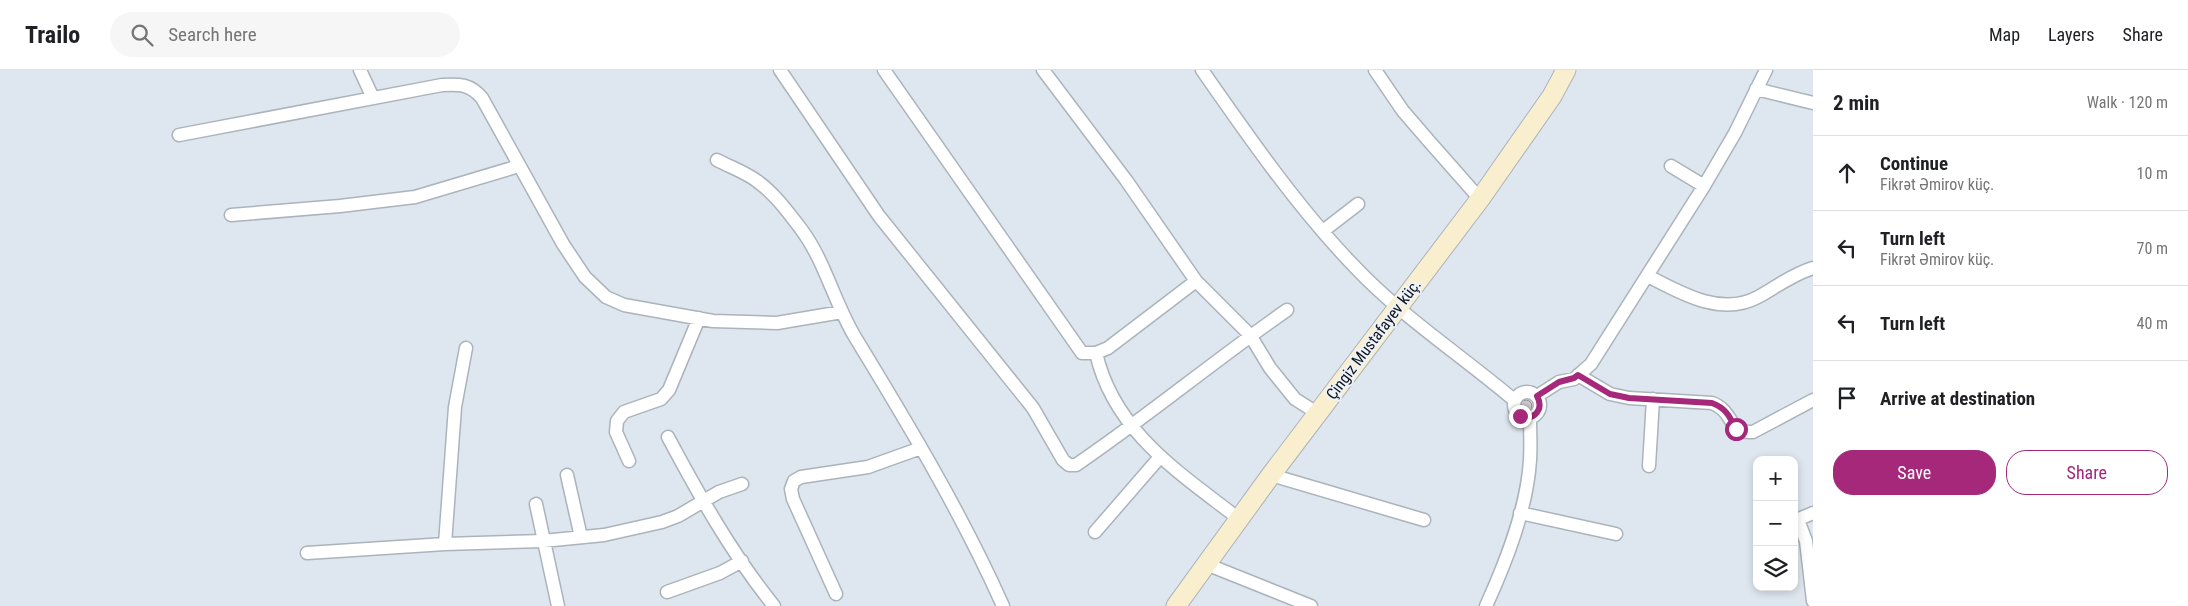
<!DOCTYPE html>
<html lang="en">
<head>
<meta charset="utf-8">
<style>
  body { margin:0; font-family:"Roboto Condensed",sans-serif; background:#f6f6f6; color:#202124 }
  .controls { position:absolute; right:15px; bottom:15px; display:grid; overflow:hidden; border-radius:10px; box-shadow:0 2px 8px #0003 }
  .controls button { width:45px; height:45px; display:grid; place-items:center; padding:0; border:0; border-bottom:1px solid #e0e0e0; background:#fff; color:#202124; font:25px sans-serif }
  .stop { position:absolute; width:15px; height:15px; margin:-11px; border:4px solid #a5287b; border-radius:50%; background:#fff }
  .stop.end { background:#a5287b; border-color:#fff; box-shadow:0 1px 5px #0008 }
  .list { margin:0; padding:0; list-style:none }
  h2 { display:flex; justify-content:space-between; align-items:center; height:65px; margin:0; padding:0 20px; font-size:21px }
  h2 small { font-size:16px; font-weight:400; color:#757577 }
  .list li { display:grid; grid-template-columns:32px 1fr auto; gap:15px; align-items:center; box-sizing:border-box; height:75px; padding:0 20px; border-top:1px solid #e0e0e0 }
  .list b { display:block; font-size:19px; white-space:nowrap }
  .list p { margin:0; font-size:16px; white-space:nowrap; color:#757577 }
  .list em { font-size:16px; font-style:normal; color:#757577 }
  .actions { display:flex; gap:10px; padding:15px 20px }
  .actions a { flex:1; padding:11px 0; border:1px solid #a5287b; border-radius:20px; text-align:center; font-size:18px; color:#a5287b }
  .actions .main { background:#a5287b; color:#fff }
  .icon { flex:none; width:28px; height:28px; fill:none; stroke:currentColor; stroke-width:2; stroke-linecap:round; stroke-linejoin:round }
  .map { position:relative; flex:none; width:1813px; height:536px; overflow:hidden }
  header { display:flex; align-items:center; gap:30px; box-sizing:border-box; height:70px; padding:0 25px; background:#fff; border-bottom:1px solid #e0e0e0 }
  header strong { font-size:24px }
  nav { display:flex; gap:28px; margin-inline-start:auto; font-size:18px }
  .search { width:350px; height:45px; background:#f6f6f6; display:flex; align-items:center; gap:12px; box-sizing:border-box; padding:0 18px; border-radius:28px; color:#757577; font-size:19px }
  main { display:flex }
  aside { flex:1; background:#fff }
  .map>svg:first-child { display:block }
  .building { fill:#cdc6cf; stroke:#8c868e }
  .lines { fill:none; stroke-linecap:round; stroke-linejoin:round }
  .street-casing { stroke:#abb3bb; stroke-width:15 }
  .secondary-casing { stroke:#abb3bb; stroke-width:21 }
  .street { stroke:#fff; stroke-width:12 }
  .secondary { stroke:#f9efce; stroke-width:19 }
  .route { stroke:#a5287b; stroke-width:6 }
  .labels { text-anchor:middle; stroke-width:4; stroke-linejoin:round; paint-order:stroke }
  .street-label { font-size:16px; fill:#121417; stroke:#ecf3fc }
</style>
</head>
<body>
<header>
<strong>Trailo</strong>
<div class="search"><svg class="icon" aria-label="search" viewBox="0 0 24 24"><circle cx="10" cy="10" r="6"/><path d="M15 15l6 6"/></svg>Search here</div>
<nav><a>Map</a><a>Layers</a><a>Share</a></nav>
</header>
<main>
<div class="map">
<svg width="1813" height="536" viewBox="0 0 1813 536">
  <rect width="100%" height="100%" fill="#dee6ef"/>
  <!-- building -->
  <path class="building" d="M1520 336a6 6 0 1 1 12 0a6 6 0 1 1-12 0Z"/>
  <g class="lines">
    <!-- street casing -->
    <g class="street-casing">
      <path id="street" d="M360,0L373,28
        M780,0L879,146L1033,338L1063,390L1069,395H1076C1148,346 1215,290 1287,240
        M884,0L1082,283H1096C1114,362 1180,403 1239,449
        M1043,0L1126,110L1196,211L1250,265L1270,298L1295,329L1317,343
        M1202,0C1248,66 1298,138 1354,196C1402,247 1461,285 1514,330
        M1375,0L1403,41L1428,70L1480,129
        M1756,19L1813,33
        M179,65L442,15C460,14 470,14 482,28L563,174L585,207L606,227L624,235L713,251L777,253L842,242
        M717,90C730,97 745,102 757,111C774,123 788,142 801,159C825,191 834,232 855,267C908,354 961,442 1003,536
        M1671,96L1704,116
        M231,145L340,136L415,127L519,96
        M1323,161L1358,134
        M1648,206C1681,223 1721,247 1758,227C1776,217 1793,204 1813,198
        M1096,283L1108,278L1196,211
        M1578,305L1610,324L1629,328L1712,333C1734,341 1728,364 1753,362L1813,330
        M1514 335a13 13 0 1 1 26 0a13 13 0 1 1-26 0Z
        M1537,326L1559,312L1574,309L1591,294L1704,116L1735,63L1766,0
        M668,367C699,425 732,484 774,536
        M629,391L616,362L617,351L624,342L661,329L669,320L699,248
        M1649,396L1653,329
        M567,405L581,467
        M1271,405L1424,450
        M536,434L558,536
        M1520,443L1616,464
        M1798,450L1806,471L1813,531
        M1794,451L1813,443
        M1095,462L1160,387
        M445,474L455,337L466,278
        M307,483L445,474L543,471L604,465L662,452L678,446L719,422L742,414
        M1206,494L1311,536
        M667,522L720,503L742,491
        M836,524L793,429L791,419L794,411L801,407L868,397L921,378
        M1486,536C1506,492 1527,439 1530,390C1531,376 1530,362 1530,348"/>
    </g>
    <!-- secondary casing -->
    <g class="secondary-casing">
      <path id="secondary" d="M1176,536L1271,405L1480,129L1552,26L1566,0"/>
    </g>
    <!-- street -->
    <use href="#street" class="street"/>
    <!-- secondary -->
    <use href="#secondary" class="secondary"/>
  </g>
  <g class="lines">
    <!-- route -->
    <path class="route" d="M1520,346C1535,351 1544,339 1537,326L1559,312L1574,308L1578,305L1610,324L1629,328L1712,333C1726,338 1730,347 1736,359"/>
  </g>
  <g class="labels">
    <!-- street labels -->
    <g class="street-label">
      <text transform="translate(1373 269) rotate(-53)" y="6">Çingiz Mustafayev küç.</text>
    </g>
  </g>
</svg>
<div class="controls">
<button>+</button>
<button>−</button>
<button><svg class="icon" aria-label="layers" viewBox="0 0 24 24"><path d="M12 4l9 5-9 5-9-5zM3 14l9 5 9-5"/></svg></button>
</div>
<div class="stop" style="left:1736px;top:359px"></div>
<div class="stop end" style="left:1520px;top:346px"></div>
</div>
<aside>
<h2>2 min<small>Walk · 120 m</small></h2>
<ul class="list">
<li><svg class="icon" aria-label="ahead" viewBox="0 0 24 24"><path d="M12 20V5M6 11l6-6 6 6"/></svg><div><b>Continue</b><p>Fikrət Əmirov küç.</p></div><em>10 m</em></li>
<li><svg class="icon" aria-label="left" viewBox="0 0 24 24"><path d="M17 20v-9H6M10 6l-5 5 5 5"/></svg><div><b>Turn left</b><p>Fikrət Əmirov küç.</p></div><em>70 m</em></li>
<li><svg class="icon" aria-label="left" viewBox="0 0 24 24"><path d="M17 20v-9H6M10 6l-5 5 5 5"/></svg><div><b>Turn left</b></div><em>40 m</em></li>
<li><svg class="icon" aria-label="arrive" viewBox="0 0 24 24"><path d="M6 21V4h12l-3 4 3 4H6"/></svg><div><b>Arrive at destination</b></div></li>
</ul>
<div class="actions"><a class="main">Save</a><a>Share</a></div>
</aside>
</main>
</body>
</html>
